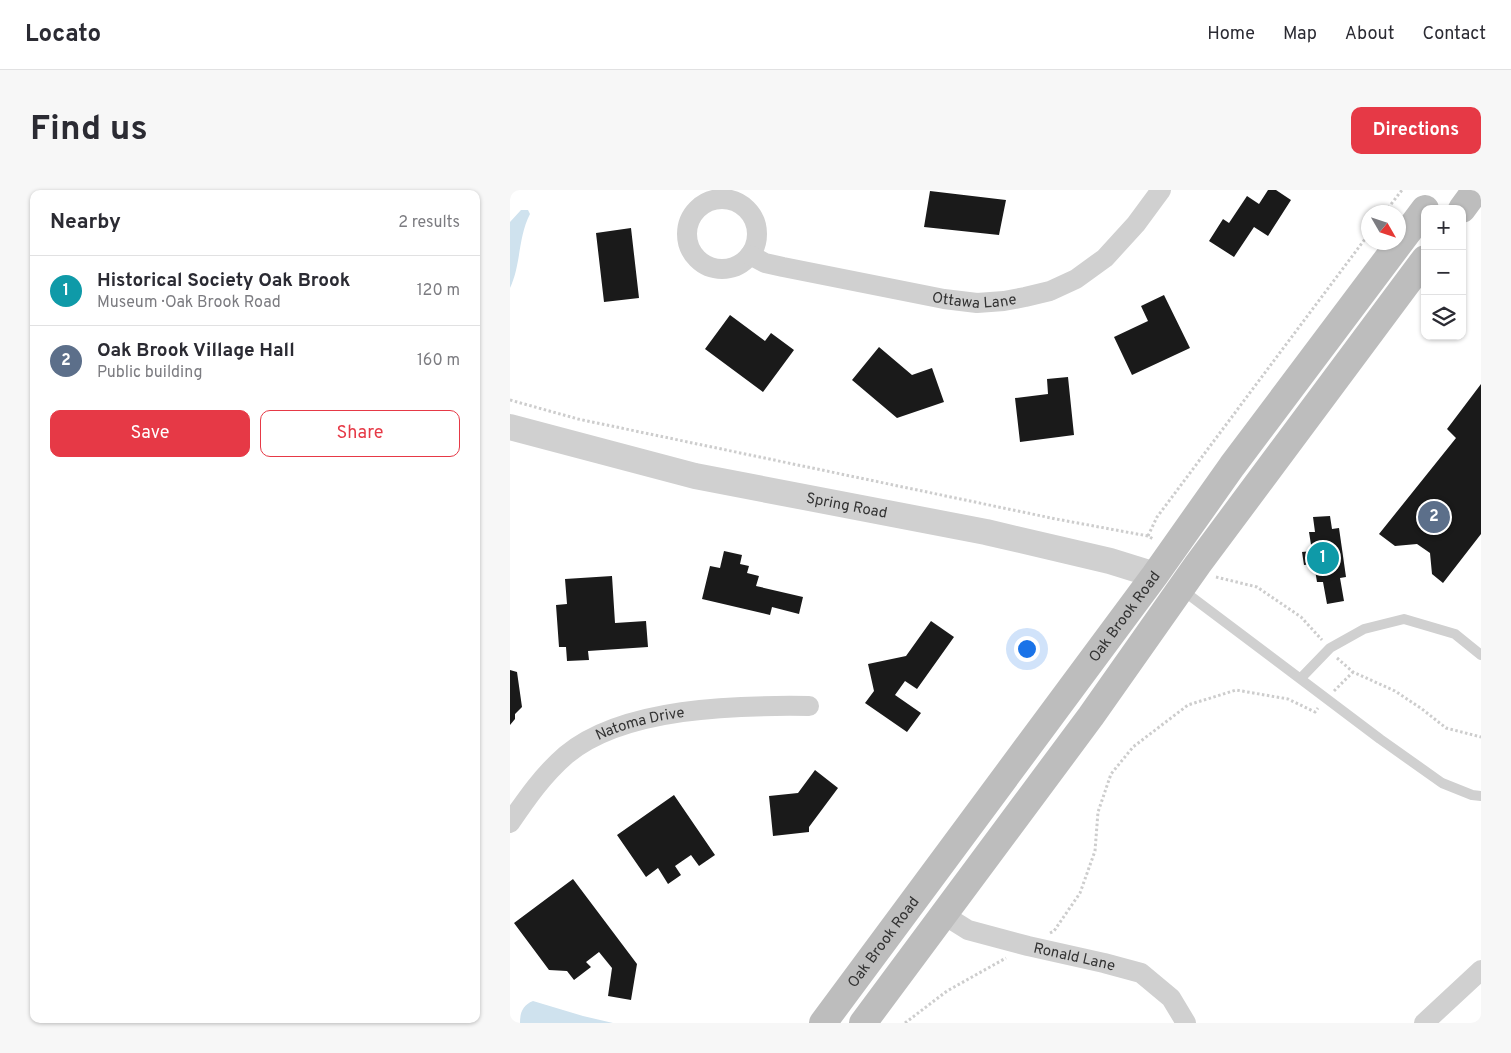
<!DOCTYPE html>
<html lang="en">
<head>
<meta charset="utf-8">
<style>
  body { margin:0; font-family:Overpass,sans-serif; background:#f7f7f7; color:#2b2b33 }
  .controls { position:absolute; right:15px; top:15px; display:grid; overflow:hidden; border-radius:10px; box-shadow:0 1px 4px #0004 }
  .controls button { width:45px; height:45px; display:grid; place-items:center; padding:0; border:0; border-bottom:1px solid #e1e1e2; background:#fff; color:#2b2b33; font:25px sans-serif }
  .compass { position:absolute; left:851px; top:15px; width:45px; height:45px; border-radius:50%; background:#fff; box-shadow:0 1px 4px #0004; rotate:129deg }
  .you { position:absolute; left:516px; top:458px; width:18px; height:18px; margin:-12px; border:4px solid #fff; border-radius:50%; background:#1a73e8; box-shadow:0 0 0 8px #1a73e833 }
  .badge { display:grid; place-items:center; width:32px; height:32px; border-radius:50%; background:#e63946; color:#fff; font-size:16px; font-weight:700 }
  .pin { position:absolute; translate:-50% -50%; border:2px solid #fff; box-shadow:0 1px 5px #0006 }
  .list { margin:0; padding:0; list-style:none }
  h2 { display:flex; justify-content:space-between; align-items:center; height:65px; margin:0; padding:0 20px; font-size:21px }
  h2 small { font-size:16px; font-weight:400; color:#7c7c81 }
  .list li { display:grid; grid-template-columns:32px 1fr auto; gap:15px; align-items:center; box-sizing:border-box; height:70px; padding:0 20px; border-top:1px solid #e1e1e2 }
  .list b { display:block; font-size:19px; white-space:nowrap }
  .list p { margin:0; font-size:16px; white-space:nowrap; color:#7c7c81 }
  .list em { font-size:16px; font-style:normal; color:#7c7c81 }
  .actions { display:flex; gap:10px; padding:15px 20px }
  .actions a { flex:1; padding:11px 0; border:1px solid #e63946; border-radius:10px; text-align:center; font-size:18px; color:#e63946 }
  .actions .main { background:#e63946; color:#fff }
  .icon { flex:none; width:28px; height:28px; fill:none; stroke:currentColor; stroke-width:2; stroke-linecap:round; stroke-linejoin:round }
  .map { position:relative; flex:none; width:971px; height:833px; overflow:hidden; border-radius:10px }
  header { display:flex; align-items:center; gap:30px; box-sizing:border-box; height:70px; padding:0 25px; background:#fff; border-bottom:1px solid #e1e1e2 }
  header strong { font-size:24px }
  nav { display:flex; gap:28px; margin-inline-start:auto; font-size:18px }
  .intro { display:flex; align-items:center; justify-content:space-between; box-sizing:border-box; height:120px; padding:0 30px }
  h1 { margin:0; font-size:35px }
  .button { padding:12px 22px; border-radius:10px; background:#e63946; color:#fff; font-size:18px; font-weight:700 }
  main { display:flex; gap:30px; padding:0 30px }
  aside { flex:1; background:#fff; border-radius:10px; box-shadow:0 1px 4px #0004 }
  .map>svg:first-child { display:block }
  .water { fill:#cfe2ee }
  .building { fill:#1a1a1a }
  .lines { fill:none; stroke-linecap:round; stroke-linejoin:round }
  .path { stroke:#cdcdcd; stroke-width:3; stroke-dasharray:2.5 2.5; stroke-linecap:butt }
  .service { stroke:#d0d0d0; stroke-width:10 }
  .minor { stroke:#d0d0d0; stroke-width:20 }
  .tertiary { stroke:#d0d0d0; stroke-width:26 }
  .secondary { stroke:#bdbdbd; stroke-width:28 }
  .labels { text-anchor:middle; stroke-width:5; stroke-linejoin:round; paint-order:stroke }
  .street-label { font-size:15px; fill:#333; stroke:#fff }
</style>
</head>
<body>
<header>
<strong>Locato</strong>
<nav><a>Home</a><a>Map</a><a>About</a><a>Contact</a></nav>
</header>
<div class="intro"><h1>Find us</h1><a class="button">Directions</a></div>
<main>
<aside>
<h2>Nearby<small>2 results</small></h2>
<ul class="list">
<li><span class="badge" style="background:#0f9aa8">1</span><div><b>Historical Society Oak Brook</b><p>Museum · Oak Brook Road</p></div><em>120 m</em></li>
<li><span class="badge" style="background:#5c6f8a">2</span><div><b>Oak Brook Village Hall</b><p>Public building</p></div><em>160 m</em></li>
</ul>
<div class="actions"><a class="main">Save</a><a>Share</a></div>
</aside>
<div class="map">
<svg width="971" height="833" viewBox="0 0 971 833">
  <rect width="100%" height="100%" fill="#fff"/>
  <!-- water -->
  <path class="water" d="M11,20H18L20,24C8,47 11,75 0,98V32Z
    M23,811L73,826L103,833H10C10,822 13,815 23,811Z"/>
  <!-- building -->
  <path class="building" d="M758,0H766L781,10L758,46L744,37L724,67L699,51L713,29L719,33L737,6L749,14Z
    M420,1L496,10L489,45L414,37Z
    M121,38L129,108L94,112L86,43Z
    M654,105L680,158L622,185L604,147L638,131L631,116Z
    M220,125L255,151L261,143L284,160L253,202L195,159Z
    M369,157L402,185L422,178L434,212L387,228L342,190Z
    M558,187L564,245L510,252L505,208L538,204L537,189Z
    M971,194V344L933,393L922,384L920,363L907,354L885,356L869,344L946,248L937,239Z
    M820,326L822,339L829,338L836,387L830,388L834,411L817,414L813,392H807L804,374L794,375L792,362L802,361L799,342H805L803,327Z
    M214,361L232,365L230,374L239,376L237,383L249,386L246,396L293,407L289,424L262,417L260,425L192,409L200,376L210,378Z
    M102,386L105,433L136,431L138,457L78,461L79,470L57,471L56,457H49L46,415L57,414L55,389Z
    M421,431L444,447L407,499L395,491L385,505L411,523L397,542L355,513L364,501L358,474L396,466Z
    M0,480L7,482L12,517L5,524V529L0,535Z
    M305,580L328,598L299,637V642L263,646L259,606L288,603Z
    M164,605L205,665L189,676L181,665L165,676L171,685L158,694L148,678L136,687L107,645Z
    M63,689L127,774L121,810L98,806L102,778L89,762L76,772L81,777L64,790L57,781L39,780L4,733Z"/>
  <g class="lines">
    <!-- path -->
    <path class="path" d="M875,22L892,0
      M0,210L68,229L546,329L638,346L643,349
      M638,346L647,327L858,45
      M706,387L747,397L791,427L812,450
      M827,468L843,482L885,501L912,519L936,538L971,547
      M824,501L843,482
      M540,743L544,741L570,703L585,661L588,622L601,584L623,557L678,515L726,500L778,509L805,522L808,518
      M395,833L437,801L496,768"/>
    <!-- service -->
    <path class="service" d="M671,399L870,549L932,593L962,605L971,606
      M791,488L820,458L854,439L894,429L945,444L971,465"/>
    <!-- minor -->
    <g class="minor">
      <circle cx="212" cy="44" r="35"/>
      <path id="s1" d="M240,65L255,73L273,77L434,109L467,113L494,111L515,107L540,101L566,89L595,68L626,34L651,0"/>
      <path id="s2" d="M0,633C17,608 33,585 56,565C113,517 227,515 299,516"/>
      <path id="s3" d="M434,725L458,740L518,756L594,773L631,783L661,808L676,833"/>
      <path d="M914,833L971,780"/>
    </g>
    <!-- tertiary -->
    <path class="tertiary" id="s4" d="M0,237L185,286L476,342L600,371L645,385"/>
    <!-- secondary -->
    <g class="secondary">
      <path d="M952,19L966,0"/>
      <path id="s5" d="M313,833L645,385L722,276L915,19"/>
      <path d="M353,833L581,526L688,374L915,69"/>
    </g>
  </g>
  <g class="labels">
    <!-- street labels -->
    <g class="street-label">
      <text dy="5" stroke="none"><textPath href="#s1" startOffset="230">Ottawa Lane</textPath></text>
      <text dy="5" stroke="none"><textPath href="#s4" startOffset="346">Spring Road</textPath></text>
      <text dy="5" stroke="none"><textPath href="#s5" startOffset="506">Oak Brook Road</textPath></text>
      <text dy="5" stroke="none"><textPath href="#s2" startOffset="170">Natoma Drive</textPath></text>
      <text dy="5" stroke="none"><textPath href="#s5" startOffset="101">Oak Brook Road</textPath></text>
      <text dy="5" stroke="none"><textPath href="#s3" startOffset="138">Ronald Lane</textPath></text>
    </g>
  </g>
</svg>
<div class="controls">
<button>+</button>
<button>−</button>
<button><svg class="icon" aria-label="layers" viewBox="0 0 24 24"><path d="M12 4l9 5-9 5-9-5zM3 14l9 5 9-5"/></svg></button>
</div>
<svg class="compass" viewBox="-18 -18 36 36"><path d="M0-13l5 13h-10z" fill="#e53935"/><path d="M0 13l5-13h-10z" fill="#7c7c81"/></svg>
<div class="you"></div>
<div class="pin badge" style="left:813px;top:368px;background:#0f9aa8">1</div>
<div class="pin badge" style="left:924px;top:327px;background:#5c6f8a">2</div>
</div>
</main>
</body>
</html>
